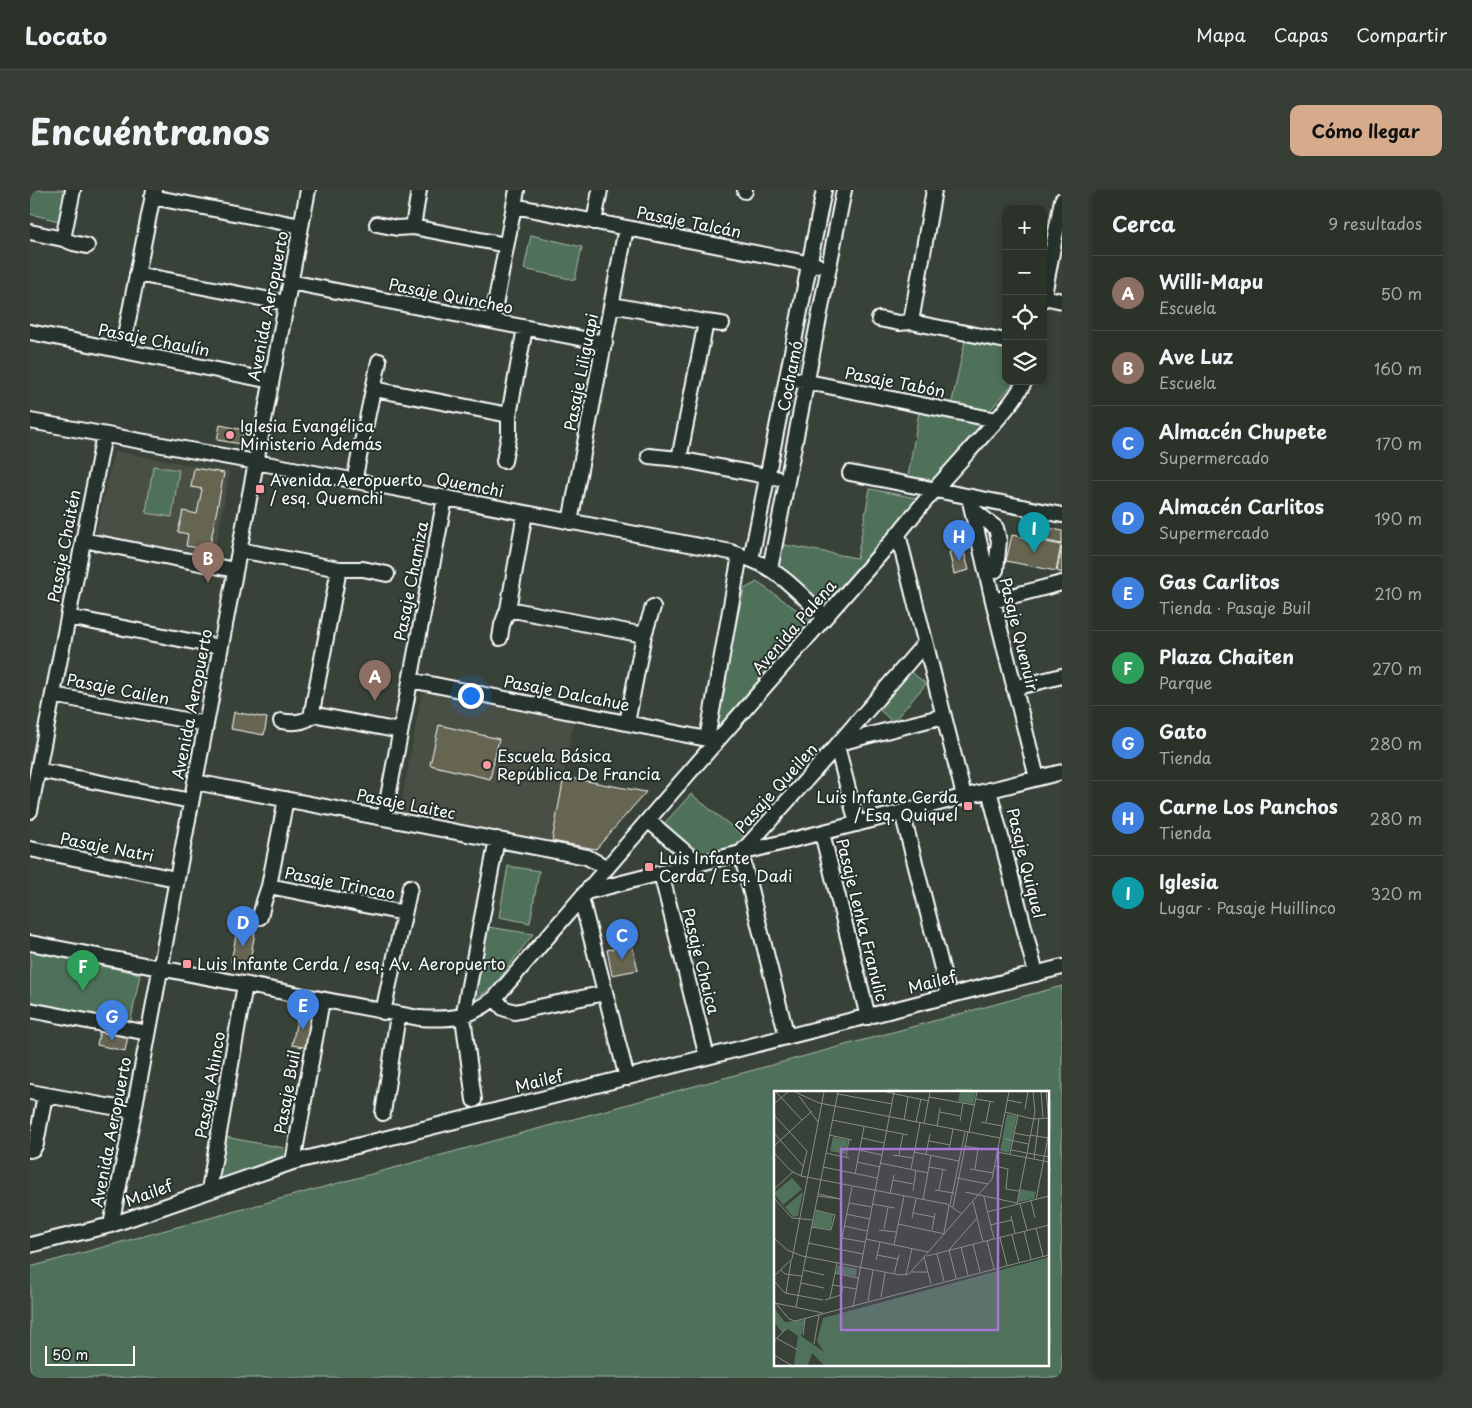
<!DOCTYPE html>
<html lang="es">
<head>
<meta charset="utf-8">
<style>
  body { margin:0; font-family:"Playpen Sans",sans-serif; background:#373e36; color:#f1f3f6 }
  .controls { position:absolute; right:15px; top:15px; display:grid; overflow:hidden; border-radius:10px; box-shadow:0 2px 8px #0003 }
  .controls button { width:45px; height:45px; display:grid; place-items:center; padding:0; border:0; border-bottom:1px solid #474d47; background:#2b322a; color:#f1f3f6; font:25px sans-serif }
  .scale { position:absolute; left:15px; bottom:12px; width:90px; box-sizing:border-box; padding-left:5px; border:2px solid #fff; border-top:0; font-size:14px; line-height:18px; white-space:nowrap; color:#fff; -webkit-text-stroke:4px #26332d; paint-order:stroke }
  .you { position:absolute; left:440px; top:505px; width:18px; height:18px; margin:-12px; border:4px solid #fff; border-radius:50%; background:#1a73e8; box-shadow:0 0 0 8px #1a73e833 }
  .badge { display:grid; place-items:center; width:32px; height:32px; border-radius:50%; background:#d6ab8b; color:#fff; font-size:16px; font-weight:700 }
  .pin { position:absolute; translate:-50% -41px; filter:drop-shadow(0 1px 2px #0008) }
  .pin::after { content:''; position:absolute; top:26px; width:18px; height:15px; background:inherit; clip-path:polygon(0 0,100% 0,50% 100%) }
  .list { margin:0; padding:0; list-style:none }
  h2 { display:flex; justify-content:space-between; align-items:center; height:65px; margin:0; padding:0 20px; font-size:21px }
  h2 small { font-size:16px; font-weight:400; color:#a6aaa8 }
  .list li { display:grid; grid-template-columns:32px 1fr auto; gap:15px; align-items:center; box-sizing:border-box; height:75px; padding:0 20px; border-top:1px solid #474d47 }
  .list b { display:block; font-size:19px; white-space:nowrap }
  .list p { margin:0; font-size:16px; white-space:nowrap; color:#a6aaa8 }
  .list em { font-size:16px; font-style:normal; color:#a6aaa8 }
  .icon { flex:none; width:28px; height:28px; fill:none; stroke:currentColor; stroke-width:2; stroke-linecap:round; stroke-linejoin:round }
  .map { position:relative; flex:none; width:1032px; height:1188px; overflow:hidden; border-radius:10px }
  header { display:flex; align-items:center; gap:30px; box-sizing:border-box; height:70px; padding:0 25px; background:#2b322a; border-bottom:1px solid #474d47 }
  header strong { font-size:24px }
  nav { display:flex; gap:28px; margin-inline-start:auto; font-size:18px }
  .intro { display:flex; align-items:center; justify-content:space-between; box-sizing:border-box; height:120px; padding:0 30px }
  h1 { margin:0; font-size:35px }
  .button { padding:12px 22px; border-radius:10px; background:#d6ab8b; color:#111; font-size:18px; font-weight:700 }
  main { display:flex; gap:30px; padding:0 30px }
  aside { flex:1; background:#2b322a; border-radius:10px; box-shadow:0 2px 8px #0003 }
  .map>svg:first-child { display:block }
  .built { fill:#4a5044 }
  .green { fill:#50715a; stroke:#a8b8ac; fill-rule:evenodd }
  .building { fill:#666551; stroke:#fff }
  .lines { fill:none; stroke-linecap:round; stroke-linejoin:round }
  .minor-casing { stroke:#fff; stroke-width:18 }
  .minor { stroke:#26332d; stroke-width:14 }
  .poi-dot { fill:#ff9aa2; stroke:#26332d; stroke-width:2 }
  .labels { text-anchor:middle; stroke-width:4; stroke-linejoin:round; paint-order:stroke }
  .street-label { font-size:16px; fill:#fff; stroke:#26332d }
  .poi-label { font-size:16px; fill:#fff; stroke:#26332d; text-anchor:start }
  .inset-road { fill:none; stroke:#888e88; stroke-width:1 }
  .view { fill:#a976d5; fill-opacity:0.15; stroke:#a976d5; stroke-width:2.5 }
  .inset-edge { fill:none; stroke:#fff; stroke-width:2.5 }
</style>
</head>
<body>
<header>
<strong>Locato</strong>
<nav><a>Mapa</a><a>Capas</a><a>Compartir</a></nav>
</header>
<div class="intro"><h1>Encuéntranos</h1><a class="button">Cómo llegar</a></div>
<main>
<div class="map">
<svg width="1032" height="1188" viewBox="0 0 1032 1188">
  <rect width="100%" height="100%" fill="#394238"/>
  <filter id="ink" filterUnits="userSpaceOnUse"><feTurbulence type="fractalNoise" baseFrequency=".02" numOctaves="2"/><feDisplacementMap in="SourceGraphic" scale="10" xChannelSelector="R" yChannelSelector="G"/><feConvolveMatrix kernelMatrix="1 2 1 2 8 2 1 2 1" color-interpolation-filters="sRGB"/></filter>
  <g filter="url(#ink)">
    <!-- built -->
    <path class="built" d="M84,261L200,282L183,369L65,347Z
      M392,503L544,530L521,655L376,626L370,620Z"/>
    <!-- green -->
    <path class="green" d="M0,0H36L29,31L0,24Z
      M501,45L552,57L545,90L494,79Z
      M935,151L976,159V191H985L957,224L921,216Z
      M889,222L951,235L902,290L878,286Z
      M123,276L149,280L142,327L116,323Z
      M840,299L891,309L794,417L746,375L750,354L827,368Z
      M727,392L783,431L688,537L683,535L714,399Z
      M877,478L896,494L863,532L844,515Z
      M661,604L716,648L707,656L668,668L632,636Z
      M478,676L509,681L500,733L469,727Z
      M458,737L503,744L464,796L438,815Z
      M0,761L110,784L100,835L0,817Z
      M1032,796V1188H0V1077ZM746,902H1018V1174H746Z
      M195,947L254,958L253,966L184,993Z"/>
    <!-- building -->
    <path class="building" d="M190,235L214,240L211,254L187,250Z
      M164,278L194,283L179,360L156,356L158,344L148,342L153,321L167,324L172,299L161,297Z
      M1020,338L1032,341V354L1017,351Z
      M982,345L1031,355L1026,381L976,371Z
      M1032,357V383L1027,381Z
      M933,358L939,380L924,384L919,362Z
      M204,522L237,528L234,545L201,539Z
      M409,535L469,549L460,589L400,575Z
      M534,587L616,602L566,659L522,651Z
      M207,740L225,743L219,775L201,772Z
      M602,755L608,780L582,785L577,760Z
      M268,824L284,826L278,858L262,855Z
      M70,840L98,846L95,861L67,855Z"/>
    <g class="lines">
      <!-- minor casing -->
      <g class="minor-casing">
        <path id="minor" d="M715,1V0
          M122,7L271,36
          M484,16L787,75
          M564,32L570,0
          M347,34L367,38L383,37L476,55
          M383,37L389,0
          M0,42L33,49L43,53L57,56
          M33,49L43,0
          M107,84L256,113
          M260,92L575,153
          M1014,107L1032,111
          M1013,110L1032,10
          M582,115L676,132L692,134
          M849,129L869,133L881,132L976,151
          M462,131L487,0
          M881,132L904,0
          M0,142L241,191
          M92,161L124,0
          M768,190L966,230
          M344,199L479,225
          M0,231L242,275L701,362C711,366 721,369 731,374C755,386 775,409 795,427
          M619,266L649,269L746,288
          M649,269L676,132
          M474,271L479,245V225L495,138
          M820,283L1032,325
          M324,291L349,171
          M939,307L963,411L1007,588
          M942,319L966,338L969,351L966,380
          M540,332L596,38
          M868,344L934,606
          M53,350L205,380
          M209,360L309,379H333L357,384
          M721,369L794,0
          M740,379L814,0
          M963,411L1032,393
          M478,419L614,445
          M38,427L190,457
          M470,448L472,435L478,419L495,323
          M380,490L677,549L685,554
          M984,498L1032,486
          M23,505L176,534
          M282,524L370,541
          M251,531C261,533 272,533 281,527L309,379
          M597,533L614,445L623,417
          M677,549L710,365
          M809,553L914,526
          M807,556L827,634
          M8,580L161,611
          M165,592L557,667L577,678
          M959,600L1006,784
          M0,621L74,245
          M872,622L919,806
          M354,628L415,308
          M618,630L669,674
          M792,643L838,827
          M0,659L146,689
          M631,683L677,867
          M239,696L374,723
          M556,702L1032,582
          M551,708L597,888
          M230,727L234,711L239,696L256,609
          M0,753L389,828C422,830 437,829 465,808L630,616L868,344C891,315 915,287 940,260C959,238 981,217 995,191
          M465,808L473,818L485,822L575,803
          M0,820L118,843
          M353,822L380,697
          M757,847L711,663L809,553L895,453
          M0,902L104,921
          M444,910L433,827L467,649
          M353,923L368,825
          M0,960L3,959L6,954L15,905
          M263,972L292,810
          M179,1000L215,795
          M81,1035L104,921L165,592L278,0
          M0,1055L81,1035L263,972L1032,777"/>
      </g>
      <!-- minor -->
      <use href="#minor" class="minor"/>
    </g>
  </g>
  <!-- markers -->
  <g class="poi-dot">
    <circle cx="200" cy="245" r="5"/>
    <rect x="225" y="294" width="10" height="10" rx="2.5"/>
    <circle cx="457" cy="575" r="5"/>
    <rect x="933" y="611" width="10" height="10" rx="2.5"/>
    <rect x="614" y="672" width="10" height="10" rx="2.5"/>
    <rect x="152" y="769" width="10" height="10" rx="2.5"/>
  </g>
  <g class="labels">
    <!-- street labels -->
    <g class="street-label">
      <text transform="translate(659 32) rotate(11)" y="6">Pasaje Talcán</text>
      <text transform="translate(421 106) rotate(11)" y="6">Pasaje Quincheo</text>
      <text transform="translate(238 116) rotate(-79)" y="6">Avenida Aeropuerto</text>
      <text transform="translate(124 150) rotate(11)" y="6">Pasaje Chaulín</text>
      <text transform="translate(551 182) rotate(-79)" y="6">Pasaje Liliguapi</text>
      <text transform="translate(760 186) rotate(-79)" y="6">Cochamó</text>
      <text transform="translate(865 192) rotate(11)" y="6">Pasaje Tabón</text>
      <text transform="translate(440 295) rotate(11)" y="6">Quemchi</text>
      <text transform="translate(34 356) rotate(-79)" y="6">Pasaje Chaitén</text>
      <text transform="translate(381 391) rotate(-79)" y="6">Pasaje Chamiza</text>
      <text transform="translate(764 437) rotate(-49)" y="6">Avenida Palena</text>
      <text transform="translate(989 444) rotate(76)" y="6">Pasaje Quenuir</text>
      <text transform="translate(88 499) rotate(11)" y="6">Pasaje Cailen</text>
      <text transform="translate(537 503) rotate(11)" y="6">Pasaje Dalcahue</text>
      <text transform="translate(162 514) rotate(-79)" y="6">Avenida Aeropuerto</text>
      <text transform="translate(746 598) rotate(-48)" y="6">Pasaje Queilen</text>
      <text transform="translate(376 614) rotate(11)" y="6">Pasaje Laitec</text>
      <text transform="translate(77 657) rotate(11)" y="6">Pasaje Natri</text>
      <text transform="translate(996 673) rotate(76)" y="6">Pasaje Quiquel</text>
      <text transform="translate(310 693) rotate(11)" y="6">Pasaje Trincao</text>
      <text transform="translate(832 730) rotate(76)" y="6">Pasaje Lenka Franulic</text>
      <text transform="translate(671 771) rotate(76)" y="6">Pasaje Chaica</text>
      <text transform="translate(902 792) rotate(-14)" y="6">Mailef</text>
      <text transform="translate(509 891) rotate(-14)" y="6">Mailef</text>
      <text transform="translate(180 895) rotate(-80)" y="6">Pasaje Ahinco</text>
      <text transform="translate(257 902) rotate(-80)" y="6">Pasaje Buil</text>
      <text transform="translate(81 942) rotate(-79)" y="6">Avenida Aeropuerto</text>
      <text transform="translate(119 1003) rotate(-20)" y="6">Mailef</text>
    </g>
    <!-- poi labels -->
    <g class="poi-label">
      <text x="210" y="242">Iglesia Evangélica<tspan x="210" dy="18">Ministerio Además</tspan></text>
      <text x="240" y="296">Avenida Aeropuerto<tspan x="240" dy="18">/ esq. Quemchi</tspan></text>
      <text x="467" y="572">Escuela Básica<tspan x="467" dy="18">República De Francia</tspan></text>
      <text x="928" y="613" text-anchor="end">Luis Infante Cerda<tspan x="928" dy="18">/ Esq. Quiquel</tspan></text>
      <text x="629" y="674">Luis Infante<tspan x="629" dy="18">Cerda / Esq. Dadi</tspan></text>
      <text x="167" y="780">Luis Infante Cerda / esq. Av. Aeropuerto</text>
    </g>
  </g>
  <!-- overview -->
  <g transform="translate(744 901)">
    <rect width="275" height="275" fill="#394238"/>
    <path d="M186,1H202L199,13L184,10ZM233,23L243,25L235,62L226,60ZM59,46L74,49L71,63L56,60ZM18,87L28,98L9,114L0,102ZM246,98L262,101L260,108L244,111ZM29,101L24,125L19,126L11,116ZM42,120L59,124L57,138L38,136ZM275,166V274H50L38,262L34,274H20L24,245L14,238L8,241L0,231V217L11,231L31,229L27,245L50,261L43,250L49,227ZM64,174L83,178L82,185L62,182Z" fill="#50715a"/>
    <path class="inset-road" d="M2,1L28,29M21,1L45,12L226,47M112,1L155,10M267,1L269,26M272,1L275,31M64,3L118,13M25,5L44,31M155,6L200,14M202,8L220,11M233,9L248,12M0,13L14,1M251,18L254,1M166,21L186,25M231,21L259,28L275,27M0,24L33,60L27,85M58,29L134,44M130,29L134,6M186,30L189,12M142,31L147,8M207,31L228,35M212,31L216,11M150,33L156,1M163,35L166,17M195,41L203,1M0,42L29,75M240,42L256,45M55,44L78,49M256,44L274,47M88,47L110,52M231,48L254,53M155,50L176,54M0,55L38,20M190,55L209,58M85,59L108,64M175,59L179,38M237,59L275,66M140,61L185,70M223,61L275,71M0,62L17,80L27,85L173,113L188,123M52,62L75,67M152,63L156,43M236,63L244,24M119,64L139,67M125,64L129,43M72,66L75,48M260,68L265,28M83,71L106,76M106,72L154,82M221,75L234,78L232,98L245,100M49,76L103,87M155,76L172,79M137,78L146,32M196,78L219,82M201,78L204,58M81,83L90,36M183,87L214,93M119,89L139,93M0,98L19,81M161,99L180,102M165,99L169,78M139,100L142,79M191,101L243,112M116,103L120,84M44,105L66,108L45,103M210,106L220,148M0,107L18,127L39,129M149,109L157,64M262,109L275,41M257,110L261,127M199,111L209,151M75,112L98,116M98,113L121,117M243,113L261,21L259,1M246,113L253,139M176,114L191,41M179,116L194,41M213,121L275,105M139,122L160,126M72,123L96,128M237,125L241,142M138,127L142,108M124,133L171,143M216,134L238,129M70,135L93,140M37,136L57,139L61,124L41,119M262,137L269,165M110,138L114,116M105,139L122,141M158,139L161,122M250,140L257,168M170,142L175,114M238,144L245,171M0,147L13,159L28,165L126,184L135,183L218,88L235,1M68,147L91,151M226,147L233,174M92,148L154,161M213,150L220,178M34,152L89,163M199,153L206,181M120,154L130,105M187,156L194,184M66,158L78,96M163,163L170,190M103,164L124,168M153,165L275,134M150,166L157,193M102,169L106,151M7,179L11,183L28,185M29,179L50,184M137,181H154M61,182L84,187M120,183L125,164M132,184L138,157M0,185L18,168L50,1M182,187L175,159L203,127M0,190L11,202L49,209M27,192L50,197M59,194L82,198M12,202L17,170M107,206L111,182M56,207L63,172M51,209L67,204L69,196M0,210L15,228L21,230L275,164M94,210L99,179M1,212L49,222M22,216L64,1M79,216L120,1M29,244L31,227M2,247L24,259M0,250L12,238M40,253L45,224M0,264L17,274"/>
    <path class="view" d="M67,58H224V239H67Z"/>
    <rect width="275" height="275" class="inset-edge"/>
  </g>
</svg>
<div class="controls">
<button>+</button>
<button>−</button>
<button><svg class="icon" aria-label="locate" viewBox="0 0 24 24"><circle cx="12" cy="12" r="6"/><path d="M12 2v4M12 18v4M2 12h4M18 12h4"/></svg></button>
<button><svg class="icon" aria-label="layers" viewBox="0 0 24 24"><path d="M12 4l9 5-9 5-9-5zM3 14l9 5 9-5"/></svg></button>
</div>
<div class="scale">50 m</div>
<div class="you"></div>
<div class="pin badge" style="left:345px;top:511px;background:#8d6e63">A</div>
<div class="pin badge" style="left:178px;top:393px;background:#8d6e63">B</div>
<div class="pin badge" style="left:592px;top:770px;background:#3f7fe0">C</div>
<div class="pin badge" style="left:213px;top:757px;background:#3f7fe0">D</div>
<div class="pin badge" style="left:273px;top:840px;background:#3f7fe0">E</div>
<div class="pin badge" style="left:53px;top:801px;background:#2e9e5b">F</div>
<div class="pin badge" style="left:82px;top:851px;background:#3f7fe0">G</div>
<div class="pin badge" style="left:929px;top:371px;background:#3f7fe0">H</div>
<div class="pin badge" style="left:1004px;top:363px;background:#0f9aa8">I</div>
</div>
<aside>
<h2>Cerca<small>9 resultados</small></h2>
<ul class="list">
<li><span class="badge" style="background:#8d6e63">A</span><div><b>Willi-Mapu</b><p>Escuela</p></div><em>50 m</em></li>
<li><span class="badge" style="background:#8d6e63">B</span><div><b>Ave Luz</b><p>Escuela</p></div><em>160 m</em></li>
<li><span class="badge" style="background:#3f7fe0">C</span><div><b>Almacén Chupete</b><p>Supermercado</p></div><em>170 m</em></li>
<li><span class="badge" style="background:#3f7fe0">D</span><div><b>Almacén Carlitos</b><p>Supermercado</p></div><em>190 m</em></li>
<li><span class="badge" style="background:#3f7fe0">E</span><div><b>Gas Carlitos</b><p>Tienda · Pasaje Buil</p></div><em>210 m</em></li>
<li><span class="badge" style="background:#2e9e5b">F</span><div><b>Plaza Chaiten</b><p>Parque</p></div><em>270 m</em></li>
<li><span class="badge" style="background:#3f7fe0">G</span><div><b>Gato</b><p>Tienda</p></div><em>280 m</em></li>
<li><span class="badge" style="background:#3f7fe0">H</span><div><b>Carne Los Panchos</b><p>Tienda</p></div><em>280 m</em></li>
<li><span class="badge" style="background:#0f9aa8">I</span><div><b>Iglesia</b><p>Lugar · Pasaje Huillinco</p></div><em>320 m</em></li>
</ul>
</aside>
</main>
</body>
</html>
